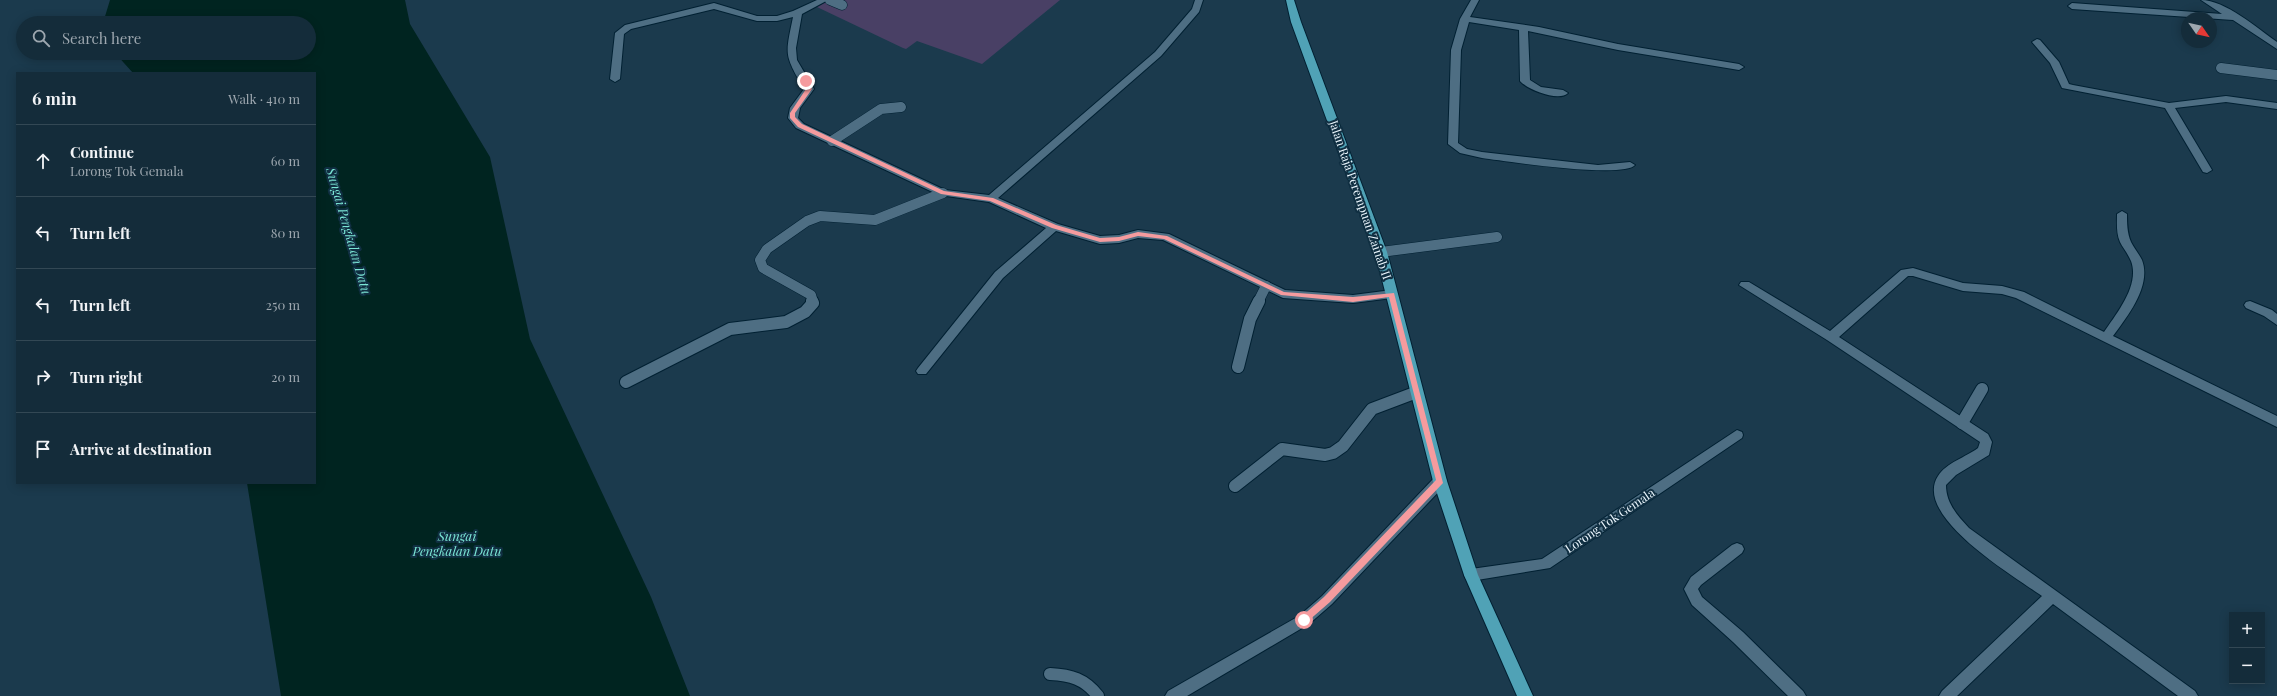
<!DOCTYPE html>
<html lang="en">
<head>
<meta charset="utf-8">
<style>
  body { margin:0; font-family:"Playfair Display",serif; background:#213845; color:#f1f3f6 }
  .controls { position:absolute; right:12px; bottom:12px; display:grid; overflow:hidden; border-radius:0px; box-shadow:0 2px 10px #0003 }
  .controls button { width:36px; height:36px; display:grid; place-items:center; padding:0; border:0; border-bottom:1px solid #334854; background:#142c3a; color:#f1f3f6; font:20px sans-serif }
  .compass { position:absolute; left:2181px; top:12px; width:36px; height:36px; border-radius:50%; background:#142c3a; box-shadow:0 2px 10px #0003; rotate:124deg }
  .stop { position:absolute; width:12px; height:12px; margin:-9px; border:3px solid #f59b9e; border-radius:50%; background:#fff }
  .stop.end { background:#f59b9e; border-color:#fff; box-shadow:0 1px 4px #0008 }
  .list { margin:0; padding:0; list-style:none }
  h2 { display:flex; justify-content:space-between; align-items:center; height:52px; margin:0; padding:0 16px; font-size:17px }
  h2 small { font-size:13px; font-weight:400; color:#9da7af }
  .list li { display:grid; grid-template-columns:26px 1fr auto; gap:12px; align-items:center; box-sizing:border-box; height:72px; padding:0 16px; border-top:1px solid #334854 }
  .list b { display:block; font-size:15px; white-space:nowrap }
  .list p { margin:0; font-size:13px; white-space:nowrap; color:#9da7af }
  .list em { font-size:13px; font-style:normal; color:#9da7af }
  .icon { flex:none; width:22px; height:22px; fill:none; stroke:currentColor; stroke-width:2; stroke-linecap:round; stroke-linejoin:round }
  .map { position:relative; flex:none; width:2277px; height:696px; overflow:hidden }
  .search { position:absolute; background:#142c3a; box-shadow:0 2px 10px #0003; left:16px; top:16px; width:300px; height:44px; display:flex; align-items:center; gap:10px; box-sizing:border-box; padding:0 14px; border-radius:22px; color:#9da7af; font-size:15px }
  .panel { position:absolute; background:#142c3a; box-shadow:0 2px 10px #0003; left:16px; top:72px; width:300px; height:412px; border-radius:0px }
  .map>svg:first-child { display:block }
  .green { fill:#494065 }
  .water { fill:#002420 }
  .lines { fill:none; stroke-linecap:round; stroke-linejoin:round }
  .lane-far1-casing { stroke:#012032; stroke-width:11 }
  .lane-casing { stroke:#012032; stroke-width:14 }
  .street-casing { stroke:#012032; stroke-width:2 }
  .primary-casing { stroke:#012032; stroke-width:2 }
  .lane-far1 { stroke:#4e6e83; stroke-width:10 }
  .lane { stroke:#4e6e83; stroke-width:12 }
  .street { fill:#4e6e83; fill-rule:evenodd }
  .primary { fill:#50a2b6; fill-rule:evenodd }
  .route { fill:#f59b9e }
  .labels { text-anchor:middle; stroke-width:4; stroke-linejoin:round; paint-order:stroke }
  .street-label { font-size:12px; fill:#ecf7fe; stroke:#102f42 }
  .water-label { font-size:13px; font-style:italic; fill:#7be5d5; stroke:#102f42 }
</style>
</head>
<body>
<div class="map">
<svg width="2277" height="696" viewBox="0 0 2277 696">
  <rect width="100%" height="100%" fill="#1b3a4d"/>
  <!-- green -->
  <path class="green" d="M829,0H1060L982,64L917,41L906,49L903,48L817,7Z"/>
  <!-- water -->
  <path class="water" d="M110,0H405L410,24L490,157L530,339L651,597L690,696H281L247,483H315V73H133L115,53H309V23H103Z"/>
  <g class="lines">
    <!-- lane-far1 casing -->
    <g class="lane-far1-casing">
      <path id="lane-far1" d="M830,0L842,5
        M2221,68L2277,75
        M832,141L881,109L901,107
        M1381,252L1497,237
        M813,302L811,295L763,268L760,260L767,249L807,221L820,216L875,220L943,193
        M1258,302L1266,286"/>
    </g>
    <!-- lane casing -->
    <g class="lane-casing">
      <path id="lane" d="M1238,367L1250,319L1259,301
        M626,382L730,329L786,322L805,312L813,303L812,301
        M1962,423L1982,389
        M1235,486L1282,449L1325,455L1333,453L1343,446L1372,409L1417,392
        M1050,674C1071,675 1085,679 1098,696"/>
    </g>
    <!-- street casing -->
    <g class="street-casing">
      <path id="street" d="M817,0H828L802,14L796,48L797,60L814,89L800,108L798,118L804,124L945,190L989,195L1155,52L1192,9L1195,0H1203L1199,12L1161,56L998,198L1058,224L1100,236L1119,235L1138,230L1169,234L1285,290L1353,295L1392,290L1398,294L1392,298L1353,303L1283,298L1163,240L1138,238L1119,243L1100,244L1056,231L1003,278L926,374H918L916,371L918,368L995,272L1046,228L989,202L939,195L796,128L788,118L790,108L804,89C784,54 785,56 793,17L777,21H757L714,9L631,29L624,34L620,79L615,82L610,79L615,33L625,25L714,3L757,16H777L793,11Z
        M1471,0H1479L1470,17L1539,27L1618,44L1739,64L1744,67L1739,70L1618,50L1528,31L1530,80L1541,87L1563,90L1568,93C1559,102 1528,90 1520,81L1519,30L1469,22L1461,50L1458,143L1467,149L1482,152L1598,165L1630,162L1635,165C1624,179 1504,161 1482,158L1460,153L1448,144L1451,50L1460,19Z
        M2201,0C2225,0 2257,28 2277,42V49L2233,20L2072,9L2068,6L2072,3L2222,14Z
        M2037,39L2040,40L2059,62L2069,84L2073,85L2169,103L2226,96L2277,103V109L2226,102L2175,108L2212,170L2207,173L2203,172L2165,108L2062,88L2050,63L2032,42Z
        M2122,211L2127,214C2127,223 2127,233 2131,242C2134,248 2139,254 2142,260C2152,286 2127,317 2113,336L2277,416V427L2016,298L2002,294L1963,291L1913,276H1908L1839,337L1988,434L1992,442L1989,455L1956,475L1946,485C1946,503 1957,515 1969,528L2195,691L2198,696H2178L2053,604L1957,696H1939L1942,691L2042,596C2015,577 1912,516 1938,476C1946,463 1966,457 1978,448L1980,442L1827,340L1739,285L1741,282H1749L1830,331L1901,270L1913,268L1963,283L2002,286L2024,292L2104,332C2117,313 2140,285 2131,261C2128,254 2123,248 2120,242C2116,233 2117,223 2117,214Z
        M2250,301L2272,310L2277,314V325L2264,316L2246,308L2244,305L2246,302Z
        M1737,430L1742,432L1743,435L1742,438L1550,568L1471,581L1466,579L1464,575L1466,571L1471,569L1542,559Z
        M1440,476L1445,477L1447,481L1445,485L1332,604L1309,624L1187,696H1165L1168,691L1299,616L1322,596L1435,477Z
        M1737,543L1742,545L1744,549L1742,553L1701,585L1698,589L1702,597L1743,632L1803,691L1806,696H1788L1733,642L1692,605L1684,589L1691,577L1732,545Z"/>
    </g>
    <!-- primary casing -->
    <g class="primary-casing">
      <path id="primary" d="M1286,0H1294L1301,22L1387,252L1447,481L1478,575L1533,696H1517L1464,575L1433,481L1375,252L1291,22Z"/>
    </g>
    <!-- lane-far1 -->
    <use href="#lane-far1" class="lane-far1"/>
    <!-- lane -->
    <use href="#lane" class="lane"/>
    <!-- street -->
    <use href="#street" class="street"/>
    <!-- primary -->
    <use href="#primary" class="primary"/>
  </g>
  <!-- route -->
  <path class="route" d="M804,80H808L812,89L795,113V117L802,124L944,191L993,198L1056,225L1100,238L1119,237L1138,232L1167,236L1284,292L1353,297L1394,293L1443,483L1330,602L1307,622H1301V617L1324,597L1436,480L1389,297L1353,302L1281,295L1164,239L1138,236L1119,241L1100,242L1052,228L990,201L941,194L798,127L790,118V113L806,89Z"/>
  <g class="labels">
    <!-- street labels -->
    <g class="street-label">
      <text transform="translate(1360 200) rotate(71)" y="4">Jalan Raja Perempuan Zainab II</text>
      <text transform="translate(1610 521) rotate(-34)" y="4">Lorong Tok Gemala</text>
    </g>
    <!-- water labels -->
    <g class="water-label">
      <text transform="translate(349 231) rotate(74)" y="5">Sungai Pengkalan Datu</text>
      <text x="457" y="541">Sungai<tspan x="457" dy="15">Pengkalan Datu</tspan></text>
    </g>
  </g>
</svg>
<div class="controls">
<button>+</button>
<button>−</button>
</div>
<svg class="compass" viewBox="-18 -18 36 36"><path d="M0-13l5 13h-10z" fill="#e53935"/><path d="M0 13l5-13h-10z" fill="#9da7af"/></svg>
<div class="stop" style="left:1304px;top:620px"></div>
<div class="stop end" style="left:806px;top:81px"></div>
<div class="search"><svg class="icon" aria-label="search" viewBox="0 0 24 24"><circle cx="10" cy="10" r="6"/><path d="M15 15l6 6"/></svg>Search here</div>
<section class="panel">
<h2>6 min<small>Walk · 410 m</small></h2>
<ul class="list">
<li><svg class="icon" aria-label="ahead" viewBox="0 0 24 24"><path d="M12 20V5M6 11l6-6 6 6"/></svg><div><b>Continue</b><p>Lorong Tok Gemala</p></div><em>60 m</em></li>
<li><svg class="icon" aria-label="left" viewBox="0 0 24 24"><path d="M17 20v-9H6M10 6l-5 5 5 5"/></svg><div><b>Turn left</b></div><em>80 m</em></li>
<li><svg class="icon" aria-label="left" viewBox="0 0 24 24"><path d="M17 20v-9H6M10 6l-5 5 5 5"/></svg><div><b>Turn left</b></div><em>250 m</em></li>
<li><svg class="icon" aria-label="right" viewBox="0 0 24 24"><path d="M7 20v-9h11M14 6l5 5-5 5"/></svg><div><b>Turn right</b></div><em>20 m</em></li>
<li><svg class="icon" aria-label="arrive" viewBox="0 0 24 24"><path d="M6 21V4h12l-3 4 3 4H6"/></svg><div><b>Arrive at destination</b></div></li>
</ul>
</section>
</div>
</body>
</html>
